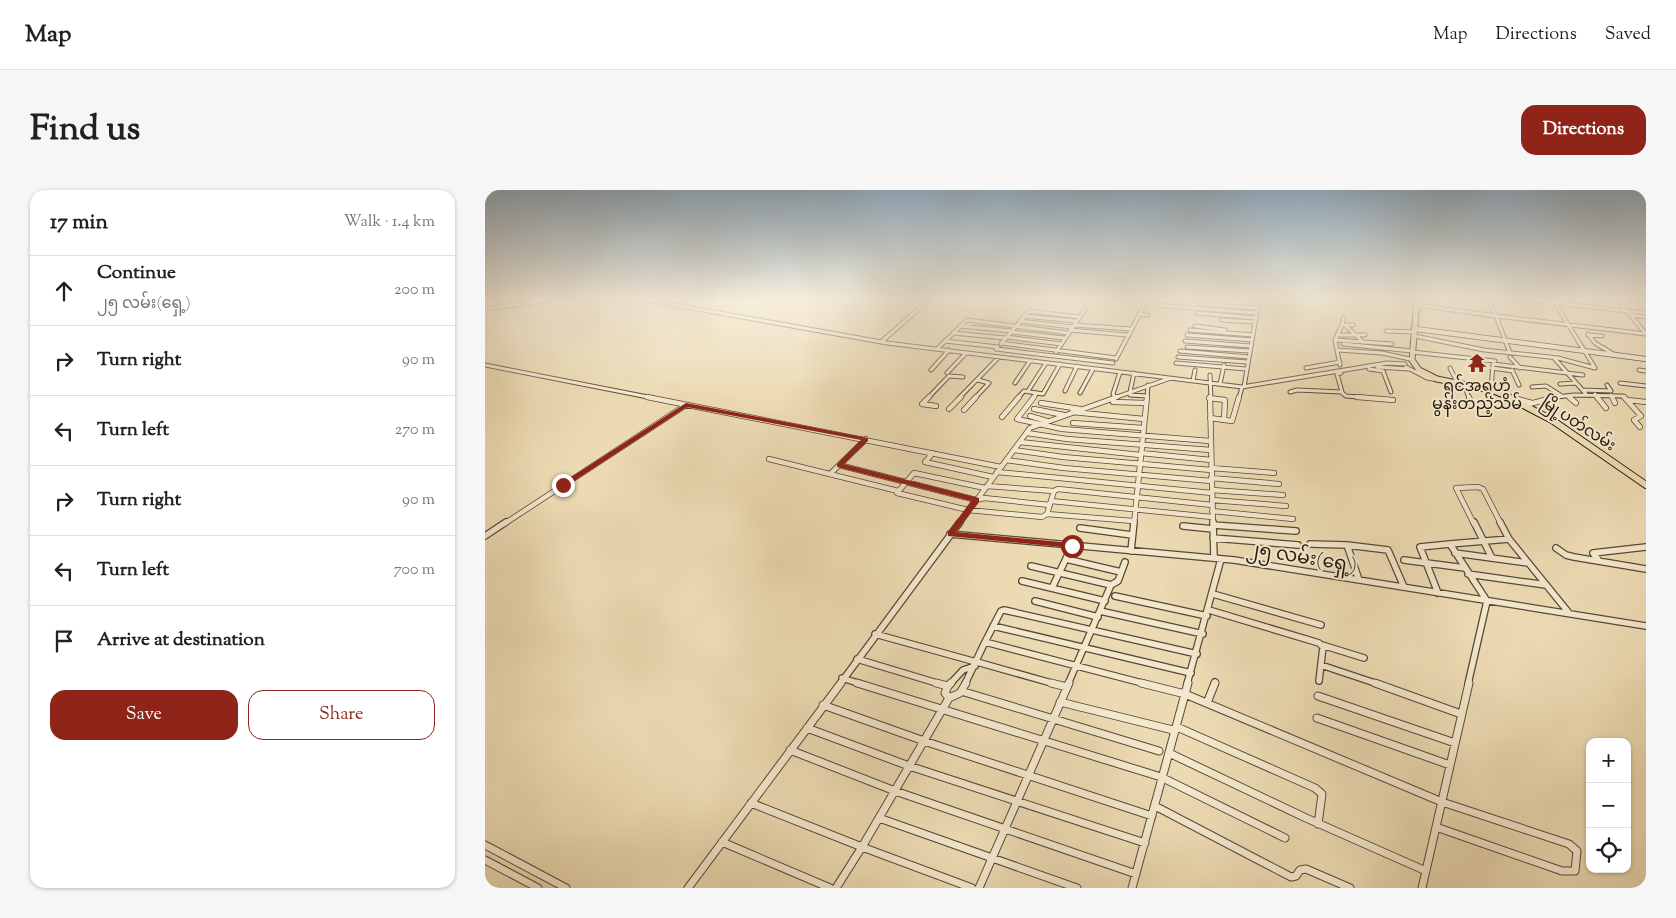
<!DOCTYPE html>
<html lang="en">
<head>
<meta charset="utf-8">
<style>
  body { margin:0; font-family:"Sorts Mill Goudy","Noto Sans Myanmar",serif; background:#f6f6f6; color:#202124 }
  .controls { position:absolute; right:15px; bottom:15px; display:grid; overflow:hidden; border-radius:10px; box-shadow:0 1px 4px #0004 }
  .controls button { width:45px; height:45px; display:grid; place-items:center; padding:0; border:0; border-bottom:1px solid #e0e0e0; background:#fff; color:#202124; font:25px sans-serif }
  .stop { position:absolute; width:15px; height:15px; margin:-11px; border:4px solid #8f2418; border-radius:50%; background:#fff }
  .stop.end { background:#8f2418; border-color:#fff; box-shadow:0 1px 5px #0008 }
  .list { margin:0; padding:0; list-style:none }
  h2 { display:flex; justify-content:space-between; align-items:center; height:65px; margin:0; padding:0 20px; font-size:21px }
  h2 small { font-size:16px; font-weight:400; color:#757577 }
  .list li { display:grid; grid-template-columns:32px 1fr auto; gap:15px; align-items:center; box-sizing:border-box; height:70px; padding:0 20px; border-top:1px solid #e0e0e0 }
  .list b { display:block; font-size:19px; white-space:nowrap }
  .list p { margin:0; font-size:16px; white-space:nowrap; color:#757577 }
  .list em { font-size:16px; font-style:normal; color:#757577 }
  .actions { display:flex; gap:10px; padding:15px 20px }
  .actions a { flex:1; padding:11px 0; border:1px solid #8f2418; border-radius:15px; text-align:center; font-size:18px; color:#8f2418 }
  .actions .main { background:#8f2418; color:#fff }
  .icon { flex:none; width:28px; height:28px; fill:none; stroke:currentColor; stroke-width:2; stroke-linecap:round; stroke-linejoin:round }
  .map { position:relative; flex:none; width:1161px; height:698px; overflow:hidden; border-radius:15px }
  header { display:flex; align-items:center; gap:30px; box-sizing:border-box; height:70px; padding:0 25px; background:#fff; border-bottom:1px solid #e0e0e0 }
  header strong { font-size:24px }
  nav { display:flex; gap:28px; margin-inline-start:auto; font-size:18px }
  .intro { display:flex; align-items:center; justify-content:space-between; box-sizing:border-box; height:120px; padding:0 30px }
  h1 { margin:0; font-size:35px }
  .button { padding:12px 22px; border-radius:15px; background:#8f2418; color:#fff; font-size:18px; font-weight:700 }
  main { display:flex; gap:30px; padding:0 30px }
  aside { flex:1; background:#fff; border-radius:15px; box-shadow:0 1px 4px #0004 }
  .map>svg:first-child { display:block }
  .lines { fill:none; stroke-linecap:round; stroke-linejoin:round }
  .minor-far3-casing { stroke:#584836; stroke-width:5 }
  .minor-far2-casing { stroke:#584836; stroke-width:6 }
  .minor-far1-casing { stroke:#584836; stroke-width:8 }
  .minor-casing { stroke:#584836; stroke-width:9 }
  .secondary-casing { stroke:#26170c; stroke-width:6 }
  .primary-far1-casing { stroke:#26170c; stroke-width:7 }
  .primary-casing { stroke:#26170c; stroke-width:8 }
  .minor-far3 { stroke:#f3e7cd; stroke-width:3 }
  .minor-far2 { stroke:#f3e7cd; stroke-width:4.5 }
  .minor-far1 { stroke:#f3e7cd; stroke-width:5.5 }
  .minor { stroke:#f3e7cd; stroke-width:7 }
  .secondary { stroke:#f3e7cd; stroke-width:4.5 }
  .primary-far1 { stroke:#ecdab2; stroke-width:5 }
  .primary { stroke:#ecdab2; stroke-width:6 }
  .route { fill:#8f2418 }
  .labels { text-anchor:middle; stroke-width:4; stroke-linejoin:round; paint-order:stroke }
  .far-poi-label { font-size:16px; fill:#26170c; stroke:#f3e7cd }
  .far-street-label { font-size:16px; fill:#26170c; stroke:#f3e7cd }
  .street-label { font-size:19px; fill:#26170c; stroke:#f3e7cd }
</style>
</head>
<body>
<header>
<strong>Map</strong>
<nav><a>Map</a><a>Directions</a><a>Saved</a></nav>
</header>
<div class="intro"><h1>Find us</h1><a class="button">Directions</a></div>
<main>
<aside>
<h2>17 min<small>Walk · 1.4 km</small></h2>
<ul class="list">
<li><svg class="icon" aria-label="ahead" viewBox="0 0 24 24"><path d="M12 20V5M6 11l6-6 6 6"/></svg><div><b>Continue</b><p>၂၅ လမ်း(ရှေ့)</p></div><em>200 m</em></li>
<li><svg class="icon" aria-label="right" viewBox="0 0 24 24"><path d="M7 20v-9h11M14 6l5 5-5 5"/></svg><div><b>Turn right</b></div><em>90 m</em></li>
<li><svg class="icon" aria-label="left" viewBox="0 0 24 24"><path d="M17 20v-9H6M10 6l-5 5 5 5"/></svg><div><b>Turn left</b></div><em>270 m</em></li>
<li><svg class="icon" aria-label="right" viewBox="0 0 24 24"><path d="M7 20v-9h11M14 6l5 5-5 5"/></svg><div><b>Turn right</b></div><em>90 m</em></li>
<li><svg class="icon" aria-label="left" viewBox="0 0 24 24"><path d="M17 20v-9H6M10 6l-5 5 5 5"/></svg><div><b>Turn left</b></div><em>700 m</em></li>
<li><svg class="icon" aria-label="arrive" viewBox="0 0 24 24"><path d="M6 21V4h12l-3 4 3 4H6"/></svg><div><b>Arrive at destination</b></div></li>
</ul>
<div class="actions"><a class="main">Save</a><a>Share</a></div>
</aside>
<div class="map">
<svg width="1161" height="698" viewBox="0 0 1161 698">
  <rect width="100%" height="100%" fill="#ecdab2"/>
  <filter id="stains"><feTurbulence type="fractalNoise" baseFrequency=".004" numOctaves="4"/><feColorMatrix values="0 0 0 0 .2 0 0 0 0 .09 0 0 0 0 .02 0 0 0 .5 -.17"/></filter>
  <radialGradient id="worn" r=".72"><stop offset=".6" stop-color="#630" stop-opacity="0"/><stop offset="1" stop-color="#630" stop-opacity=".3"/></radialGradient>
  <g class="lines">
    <!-- minor-far3 casing -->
    <g class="minor-far3-casing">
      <path id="minor-far3" d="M162,110L402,153L757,197L902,173L920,174
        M711,110L773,114
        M1044,110L1161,123
        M1133,110L1161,144
        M715,114L772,118
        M671,115L771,123
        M932,115L1011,126L1004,110
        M0,119L67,110
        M712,123L771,128
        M654,124L663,125
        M1146,125L1161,127
        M539,126L591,131
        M737,130L770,132
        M535,131L587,137
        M589,135L646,139
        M857,135L859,127
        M860,135L878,152
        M868,135H857L850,150L907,154
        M475,136L526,141
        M710,136L740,140
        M585,140L642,145
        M705,140L768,145
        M901,141L930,142
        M526,142L579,148
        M468,143L520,148
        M1103,144L1110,153L1130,165
        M702,145L767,150
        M852,145H880
        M1103,145L1117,146
        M930,146L999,160L1073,168L1110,178L1068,110
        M521,147L576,154
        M850,150L855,175
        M460,151L513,157
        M700,151L766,156
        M396,152L444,110
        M516,153L631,168
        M516,154L544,121L595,127
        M858,154L927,161
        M702,157L764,161
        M452,159L482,130L583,143
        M511,159L628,173
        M852,160L897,163L925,169
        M695,161L764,167
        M571,162L601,118
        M927,162L1010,171
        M1025,163L1011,126L1161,144
        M693,167L762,172
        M1025,167L1035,178
        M1069,168L1101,204
        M631,169L662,110
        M691,173L761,179
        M0,175L168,208
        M892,177L924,179
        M921,177L942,188L953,190
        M821,178L855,172
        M965,178L972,192
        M1007,178L1028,181
        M884,179L898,181L906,202
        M446,180L464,160
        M1027,180L1034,195
        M1154,180L1161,181
        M462,183L481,163
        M725,185L726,208
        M708,191L710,180
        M530,193L545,171
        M1135,193L1161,196
        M735,194L739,175
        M979,194L984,208
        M1075,194L1091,193
        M759,197L774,110
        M1047,197L1061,196L1077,206
        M1006,200L1008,174L1098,185
        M1098,200L1126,201L1122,195
        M543,201L561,173
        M580,201L592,176
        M645,202L649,183
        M805,202L812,200L857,202L852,184L856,183
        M856,202L861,206L887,208
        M595,203L608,179
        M1110,204L1113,208
        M645,205L662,206
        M1126,205L1128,208
        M1083,206L1086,208
        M630,207L628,204L635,182
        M443,208L464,186L478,187
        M474,208L514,167
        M490,208L504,193L493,190
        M533,208L539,201L558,204L575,174
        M548,208L552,203
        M629,208L683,189
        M662,208L663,195
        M754,208L757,197
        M1063,208L1089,205L1138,206L1140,208"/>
    </g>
    <!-- minor-far2 casing -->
    <g class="minor-far2-casing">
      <path id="minor-far2" d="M162,207L516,277
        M444,207L437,214L451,216
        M549,207L532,229L577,239L725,251
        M725,207L728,334
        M872,207L908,210
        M984,207L987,216
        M1084,207L1091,213
        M1112,207L1121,218
        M1127,207L1130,213
        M1139,207L1156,226L1149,230L1155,237
        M724,208L740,210L739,230
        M1029,208L1047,213
        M1142,210L1161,212
        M628,212L661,213
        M556,213L595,219
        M1041,215L1070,207
        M464,219L476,207
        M549,219L579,225
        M479,220L491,207
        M587,222L659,229
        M545,226L562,231
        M517,227L534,207
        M725,228L747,231L754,207
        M588,233L658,238
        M542,243L582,249L726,260
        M535,252L655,265
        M529,260L578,267L726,280
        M448,263L440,272L508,287
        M656,263L726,270
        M284,269L413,301
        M521,270L579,278L726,291
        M354,275L491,310L499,308L565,315
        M726,278L789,283
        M512,282L727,303
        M345,284L381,249
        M726,288L794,294
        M502,296L569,301
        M500,298L429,283L412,303L483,320L557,327L562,324L569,301L573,299L727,315
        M727,300L798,305
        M727,310L801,316
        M566,311L727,327
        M727,321L808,329
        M562,324L648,331
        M19,334L201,215
        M474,334L545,238L632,207
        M649,334L662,207
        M989,334L971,298L993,297L998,299L1016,334"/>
    </g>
    <!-- minor-far1 casing -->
    <g class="minor-far1-casing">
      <path id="minor-far1" d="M728,332L729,368
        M989,332L1007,368
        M1015,332L1024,349L1084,423
        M728,335L811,341
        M698,336L728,339
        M595,338L647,345
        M465,344L749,370L1161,436
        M0,346L21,332
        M728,348L813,355
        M825,354L862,355L874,390
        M862,355L903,360L919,397
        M1071,358L1081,365L1089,367L1161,379
        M646,361L649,332
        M970,363L1043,373
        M581,369L636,382
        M919,370L980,378
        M1114,371L1108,363L1161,357
        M546,376L626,395
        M983,384L1061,395
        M537,391L620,411
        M567,398L587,356
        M953,403L935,357L965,354
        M728,404L836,435
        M630,406L722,426
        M550,411L613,427
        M724,420L834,453L838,457L834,491
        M615,421L718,444
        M508,436L706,483
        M390,444L491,472
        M837,455L879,468
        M372,469L455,494
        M492,472L570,494
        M836,475L893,494
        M357,488L376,494
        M355,494L475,332
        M465,494L478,480L490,476
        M480,494L500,452
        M583,494L626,395L633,391L640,372
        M661,494L500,452L516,421L519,420L712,464
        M702,494L736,369
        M729,494L730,492
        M983,494L1002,411L965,354L1024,349"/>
    </g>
    <!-- minor casing -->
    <g class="minor-casing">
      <path id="minor" d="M372,493L676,587L800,648
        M451,493L463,496L460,503L464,508
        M566,493L582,497
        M656,493L700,504L957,612L1084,654L1092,661L1090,681H1077L951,637
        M890,493L976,524
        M463,496L466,493
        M476,501L674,561
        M833,506L970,553
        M575,512L688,540L692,537L830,598L837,604L833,634
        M722,513L730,493
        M338,515L439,551L667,626
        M832,528L965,575
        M322,538L424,576L660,653
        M305,560L410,601L651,684
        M684,563L821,628L941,681
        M266,613L377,657L464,508L475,503L481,493
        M670,616L806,687L811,686L815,680L821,679L865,698
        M394,628L592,698
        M237,652L345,698
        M0,655L81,698
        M0,670L53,698
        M203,698L356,493
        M351,698L377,657L487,698
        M494,698L584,493
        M647,698L703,493
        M937,698L984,493"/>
    </g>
    <!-- secondary casing -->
    <g class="secondary-casing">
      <path id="secondary" d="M931,139L1161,169"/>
    </g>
    <!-- primary-far1 casing -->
    <g class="primary-far1-casing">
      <path id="primary-far1" d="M932,110L927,170L934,180L952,189L1006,200L1026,208"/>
    </g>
    <!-- primary casing -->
    <g class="primary-casing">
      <path id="primary" d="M1023,207L1067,230L1161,295"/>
    </g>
    <!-- minor-far3 -->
    <use href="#minor-far3" class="minor-far3"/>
    <!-- minor-far2 -->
    <use href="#minor-far2" class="minor-far2"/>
    <!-- minor-far1 -->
    <use href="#minor-far1" class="minor-far1"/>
    <!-- minor -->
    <use href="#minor" class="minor"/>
    <!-- secondary -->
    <use href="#secondary" class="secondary"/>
    <!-- primary-far1 -->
    <use href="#primary-far1" class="primary-far1"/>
    <!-- primary -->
    <use href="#primary" class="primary"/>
  </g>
  <!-- sky -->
  <linearGradient id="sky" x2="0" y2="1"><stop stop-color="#8fa9bc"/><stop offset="0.53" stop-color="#f6eedc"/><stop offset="1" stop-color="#f6eedc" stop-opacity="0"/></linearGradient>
  <rect width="1161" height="207" fill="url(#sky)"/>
  <!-- route -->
  <path class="route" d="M201,213L383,248V251L359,274L494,308V312L471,342L587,353L591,356L587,358L463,346V342L486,311L352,277V274L376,250L202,217L80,297L74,295Z"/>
  <!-- icons -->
  <defs>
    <g id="temple-bare" transform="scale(1.5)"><path d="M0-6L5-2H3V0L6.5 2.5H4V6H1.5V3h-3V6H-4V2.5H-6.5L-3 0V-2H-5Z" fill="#8f2418" stroke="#f3e7cd" stroke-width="2.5" paint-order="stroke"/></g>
  </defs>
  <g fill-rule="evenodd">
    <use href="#temple-bare" x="992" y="173"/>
  </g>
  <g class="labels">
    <!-- far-poi labels -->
    <g class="far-poi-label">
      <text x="992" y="201">ရှင်အရဟံ<tspan x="992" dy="18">မွန်းတည့်သိမ်</tspan></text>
    </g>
    <!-- far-street labels -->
    <g class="far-street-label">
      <text transform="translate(1094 233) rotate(33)" y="6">မြို့ပတ်လမ်း</text>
    </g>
    <!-- street labels -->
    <g class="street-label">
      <text transform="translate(817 366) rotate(9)" y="7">၂၅ လမ်း(ရှေ့)</text>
    </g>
  </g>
  <rect width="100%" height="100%" filter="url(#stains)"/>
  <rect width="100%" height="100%" fill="url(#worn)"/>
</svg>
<div class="controls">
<button>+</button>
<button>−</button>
<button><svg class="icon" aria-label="locate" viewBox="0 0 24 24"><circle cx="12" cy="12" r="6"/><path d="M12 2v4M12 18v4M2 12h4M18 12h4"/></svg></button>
</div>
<div class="stop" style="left:587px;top:356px"></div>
<div class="stop end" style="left:78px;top:295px"></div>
</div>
</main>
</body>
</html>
